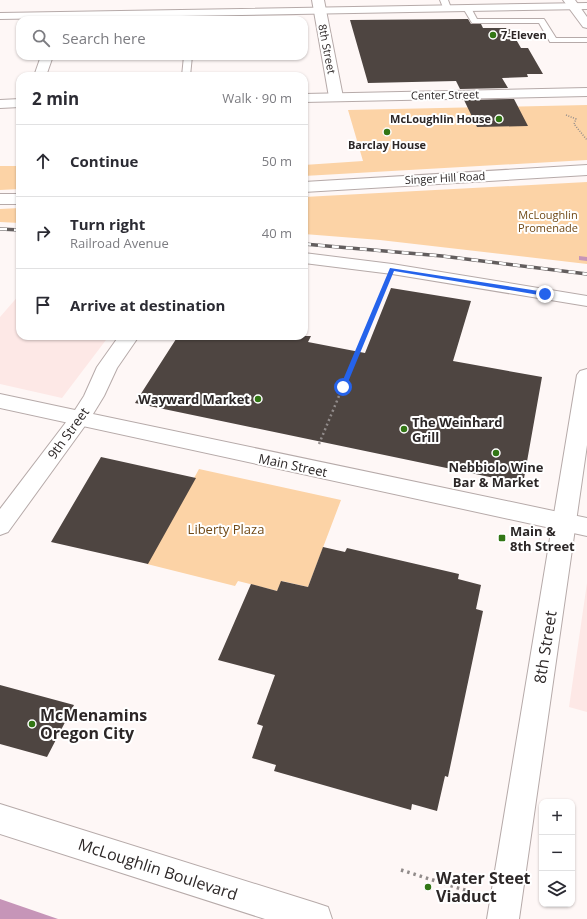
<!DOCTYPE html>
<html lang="en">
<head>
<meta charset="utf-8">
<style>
  body { margin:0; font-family:"Open Sans",sans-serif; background:#f2f2f3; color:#2b2b33 }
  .controls { position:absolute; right:12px; bottom:12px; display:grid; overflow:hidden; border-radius:8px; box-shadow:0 1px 3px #0004 }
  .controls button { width:36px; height:36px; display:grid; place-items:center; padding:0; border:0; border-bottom:1px solid #e1e1e2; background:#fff; color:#2b2b33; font:20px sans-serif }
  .stop { position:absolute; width:12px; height:12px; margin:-9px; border:3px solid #2563eb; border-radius:50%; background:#fff }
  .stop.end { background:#2563eb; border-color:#fff; box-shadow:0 1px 4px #0008 }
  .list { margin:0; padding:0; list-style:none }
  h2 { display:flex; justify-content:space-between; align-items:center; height:52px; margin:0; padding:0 16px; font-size:17px }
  h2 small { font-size:13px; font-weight:400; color:#7c7c81 }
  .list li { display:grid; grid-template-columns:26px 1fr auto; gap:12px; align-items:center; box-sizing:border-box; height:72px; padding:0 16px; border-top:1px solid #e1e1e2 }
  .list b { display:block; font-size:15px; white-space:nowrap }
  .list p { margin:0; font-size:13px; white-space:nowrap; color:#7c7c81 }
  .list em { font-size:13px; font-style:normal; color:#7c7c81 }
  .icon { flex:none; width:22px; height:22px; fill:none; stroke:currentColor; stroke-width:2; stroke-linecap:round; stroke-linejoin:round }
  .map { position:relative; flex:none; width:587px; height:919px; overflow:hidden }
  .search { position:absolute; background:#fff; box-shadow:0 1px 3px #0004; left:16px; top:16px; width:292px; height:44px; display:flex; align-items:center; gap:10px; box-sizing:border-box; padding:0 14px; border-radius:12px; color:#7c7c81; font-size:15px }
  .panel { position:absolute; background:#fff; box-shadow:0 1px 3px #0004; left:16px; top:72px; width:292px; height:268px; border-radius:12px }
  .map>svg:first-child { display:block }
  .built { fill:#fde8e6 }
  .green { fill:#fcd3a6 }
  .water { fill:#c695b8 }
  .pier { fill:#fef7f6 }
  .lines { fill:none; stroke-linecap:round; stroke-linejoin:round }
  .stream { fill:#c695b8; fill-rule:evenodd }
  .building { fill:#4e4541 }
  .lane-casing { stroke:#b6aaa9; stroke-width:2 }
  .street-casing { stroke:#b6aaa9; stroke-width:2 }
  .secondary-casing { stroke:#b6aaa9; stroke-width:2 }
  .primary-casing { stroke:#b6aaa9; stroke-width:2 }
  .highway-casing { stroke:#b6aaa9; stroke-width:2 }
  .path-far3 { stroke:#918b8a; stroke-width:1.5; stroke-dasharray:1 1.5; stroke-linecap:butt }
  .path-far2 { stroke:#918b8a; stroke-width:2; stroke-dasharray:1.5 2.5; stroke-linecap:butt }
  .path-far1 { stroke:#918b8a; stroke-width:2.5; stroke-dasharray:2 3; stroke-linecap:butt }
  .path { stroke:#918b8a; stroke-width:3.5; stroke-dasharray:2.5 4; stroke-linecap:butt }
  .lane { fill:#fff; fill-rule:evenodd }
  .street { fill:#fff; fill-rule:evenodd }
  .secondary { fill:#fff; fill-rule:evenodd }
  .primary { fill:#fff; fill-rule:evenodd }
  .highway { fill:#fff; fill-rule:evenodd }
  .rail-casing { stroke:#635e5e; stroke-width:3.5 }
  .rail { stroke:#fff; stroke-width:2.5; stroke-dasharray:7; stroke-linecap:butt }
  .route { fill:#2563eb }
  .poi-dot { fill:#327615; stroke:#fff; stroke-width:1.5 }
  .labels { text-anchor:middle; stroke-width:4; stroke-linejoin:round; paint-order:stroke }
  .far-poi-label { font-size:11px; font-weight:bold; fill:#2c2727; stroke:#fff; text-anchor:start }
  .far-street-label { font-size:11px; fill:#2c2727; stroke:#fff }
  .far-park-label { font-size:11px; fill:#704916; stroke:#fff }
  .poi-label { font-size:13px; font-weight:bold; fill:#2c2727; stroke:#fff; text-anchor:start }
  .street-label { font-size:13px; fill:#2c2727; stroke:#fff }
  .park-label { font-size:13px; fill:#704916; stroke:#fff }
  .near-street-label { font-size:16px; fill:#2c2727; stroke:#fff }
  .near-poi-label { font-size:16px; font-weight:bold; fill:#2c2727; stroke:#fff; text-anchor:start }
</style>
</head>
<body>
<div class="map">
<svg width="587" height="919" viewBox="0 0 587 919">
  <rect width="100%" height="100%" fill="#fef7f6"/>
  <!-- built -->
  <path class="built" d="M20,294V336H109L62,398L0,384V317Z
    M587,583V712L569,707Z"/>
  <!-- green -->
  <path class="green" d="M587,105V160L304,176V165L363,161L348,110Z
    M0,166H20V189L0,190Z
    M587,182V264L380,240L304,234V197Z
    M20,208V223L0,222V209Z
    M199,469L341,500L308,587L282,581L277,591L238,581L235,586L147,564Z"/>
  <!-- water -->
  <path class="water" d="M0,897L71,919H0Z"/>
  <!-- pier -->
  <path class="pier" d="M0,895L72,917L73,919H58L0,899Z"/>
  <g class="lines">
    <!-- stream -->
    <path class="stream" d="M579,256L587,257V261L579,260Z"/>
  </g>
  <!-- building -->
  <path class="building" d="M468,19L471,24H481L483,28H506L507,30L510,29L521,48H528L543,74H527L528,77L502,78L508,88L460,89L456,81L368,83L350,20Z
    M514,99L528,126L477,127L464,100Z
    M391,288L471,301L453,361L542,377L523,484L135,403L178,336H311L308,342L365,353Z
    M101,457L196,478L148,564L51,542Z
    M323,547L345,552L347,548L459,574L458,579L481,585L476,609L483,611L448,777L445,776L437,811L412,804L411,810L274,771L276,765L252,758L263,726L257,724L275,675L218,660L251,584L277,591L281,581L308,587Z
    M0,685L74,705L47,757L0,744Z"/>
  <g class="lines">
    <!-- lane casing -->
    <g class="lane-casing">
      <path id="lane" d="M440,0H448L451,8L450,10H444Z
        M464,6H470L477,19H544L556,38H587V42H550L539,23H472L463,8Z
        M184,56H192L190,76H182Z"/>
    </g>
    <!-- street casing -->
    <g class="street-casing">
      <path id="street" d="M312,0H324L343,97L341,100H331L329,97Z
        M20,99V107L0,108V100Z
        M587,369V445L519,919H487L577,375L580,371Z
        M80,411L87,413L91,418L87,423L8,532L0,535V509L73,413Z"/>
    </g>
    <!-- secondary casing -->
    <g class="secondary-casing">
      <path id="secondary" d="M587,3V9L0,19V13Z
        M41,56H53L46,76H34Z
        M587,88V96L304,102V94Z
        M304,253L392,264L587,296V306L392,274L304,263Z
        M119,336H139L117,368L104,396L93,414L587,518V536L0,408V394L75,410L84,396L97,367Z"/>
    </g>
    <!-- primary casing -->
    <g class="primary-casing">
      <path id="primary" d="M563,0H575L587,17V28L583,27Z
        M587,165V175L304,192V182Z
        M0,194H20V204H0Z"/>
    </g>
    <!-- highway casing -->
    <g class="highway-casing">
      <path id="highway" d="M0,804L316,903L328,907L332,919H265L0,834Z"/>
    </g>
    <!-- path-far3 -->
    <path class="path-far3" d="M566,115L576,119L574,124L587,140"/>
    <!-- path-far2 -->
    <path class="path-far2" d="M364,337L384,290"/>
    <!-- path-far1 -->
    <path class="path-far1" d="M319,444L364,336"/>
    <!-- path -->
    <path class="path" d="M401,870L474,893"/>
    <!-- lane -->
    <use href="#lane" class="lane"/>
    <!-- street -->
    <use href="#street" class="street"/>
    <!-- secondary -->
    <use href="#secondary" class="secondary"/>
    <!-- primary -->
    <use href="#primary" class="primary"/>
    <!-- highway -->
    <use href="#highway" class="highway"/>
    <!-- rail casing -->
    <g class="rail-casing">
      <path id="rail" d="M0,229L20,230
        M304,244L442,256L587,274"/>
    </g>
    <!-- rail -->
    <use href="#rail" class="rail"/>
  </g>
  <!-- route -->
  <path class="route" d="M390,268L545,292L547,294L545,296L394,271L346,387L341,388L340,387Z"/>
  <!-- markers -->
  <g class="poi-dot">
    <circle cx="493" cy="35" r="4"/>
    <circle cx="499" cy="119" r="4"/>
    <circle cx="387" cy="132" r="4"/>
    <circle cx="258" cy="399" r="4"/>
    <circle cx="404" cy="429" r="4"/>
    <circle cx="496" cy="453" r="4"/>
    <rect x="498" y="534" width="8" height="8" rx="2"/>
    <circle cx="32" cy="724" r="4"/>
    <circle cx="428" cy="887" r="4"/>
  </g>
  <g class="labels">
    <!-- far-poi labels -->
    <g class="far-poi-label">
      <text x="501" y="39">7-Eleven</text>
      <text x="491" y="123" text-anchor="end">McLoughlin House</text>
      <text x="387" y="149" text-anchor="middle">Barclay House</text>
    </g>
    <!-- far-street labels -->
    <g class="far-street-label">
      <text transform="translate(327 49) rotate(79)" y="4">8th Street</text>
      <text transform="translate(445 95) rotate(-1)" y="4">Center Street</text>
      <text transform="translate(445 178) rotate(-3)" y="4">Singer Hill Road</text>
    </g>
    <!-- far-park labels -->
    <g class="far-park-label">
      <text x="548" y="219">McLoughlin<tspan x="548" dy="13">Promenade</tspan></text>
    </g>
    <!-- poi labels -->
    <g class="poi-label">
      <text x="250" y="404" text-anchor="end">Wayward Market</text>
      <text x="412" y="427">The Weinhard<tspan x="412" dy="15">Grill</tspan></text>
      <text x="496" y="472" text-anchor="middle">Nebbiolo Wine<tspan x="496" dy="15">Bar &amp; Market</tspan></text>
      <text x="510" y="536">Main &amp;<tspan x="510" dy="15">8th Street</tspan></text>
    </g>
    <!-- street labels -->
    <g class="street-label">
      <text transform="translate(68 433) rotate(-54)" y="5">9th Street</text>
      <text transform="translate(293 465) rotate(12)" y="5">Main Street</text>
    </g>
    <!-- park labels -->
    <g class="park-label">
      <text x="226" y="534">Liberty Plaza</text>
    </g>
    <!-- near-street labels -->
    <g class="near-street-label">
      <text transform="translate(545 647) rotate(-81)" y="6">8th Street</text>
      <text transform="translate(158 869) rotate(18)" y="6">McLoughlin Boulevard</text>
    </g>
    <!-- near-poi labels -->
    <g class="near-poi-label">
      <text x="40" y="721">McMenamins<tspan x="40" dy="18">Oregon City</tspan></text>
      <text x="436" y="884">Water Steet<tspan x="436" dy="18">Viaduct</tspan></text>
    </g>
  </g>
</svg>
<div class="controls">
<button>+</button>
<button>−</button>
<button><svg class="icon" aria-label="layers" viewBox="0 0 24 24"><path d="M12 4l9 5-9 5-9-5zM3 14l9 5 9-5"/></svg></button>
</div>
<div class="stop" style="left:343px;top:387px"></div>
<div class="stop end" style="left:545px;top:294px"></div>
<div class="search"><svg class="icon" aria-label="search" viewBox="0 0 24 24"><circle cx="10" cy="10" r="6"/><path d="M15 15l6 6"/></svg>Search here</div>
<section class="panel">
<h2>2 min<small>Walk · 90 m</small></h2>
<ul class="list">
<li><svg class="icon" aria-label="ahead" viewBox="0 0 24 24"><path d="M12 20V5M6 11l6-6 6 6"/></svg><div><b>Continue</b></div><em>50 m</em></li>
<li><svg class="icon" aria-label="right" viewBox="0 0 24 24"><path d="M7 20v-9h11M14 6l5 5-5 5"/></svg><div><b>Turn right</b><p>Railroad Avenue</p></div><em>40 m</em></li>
<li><svg class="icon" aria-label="arrive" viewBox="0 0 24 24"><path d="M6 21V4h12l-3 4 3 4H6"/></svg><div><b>Arrive at destination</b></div></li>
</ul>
</section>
</div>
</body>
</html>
